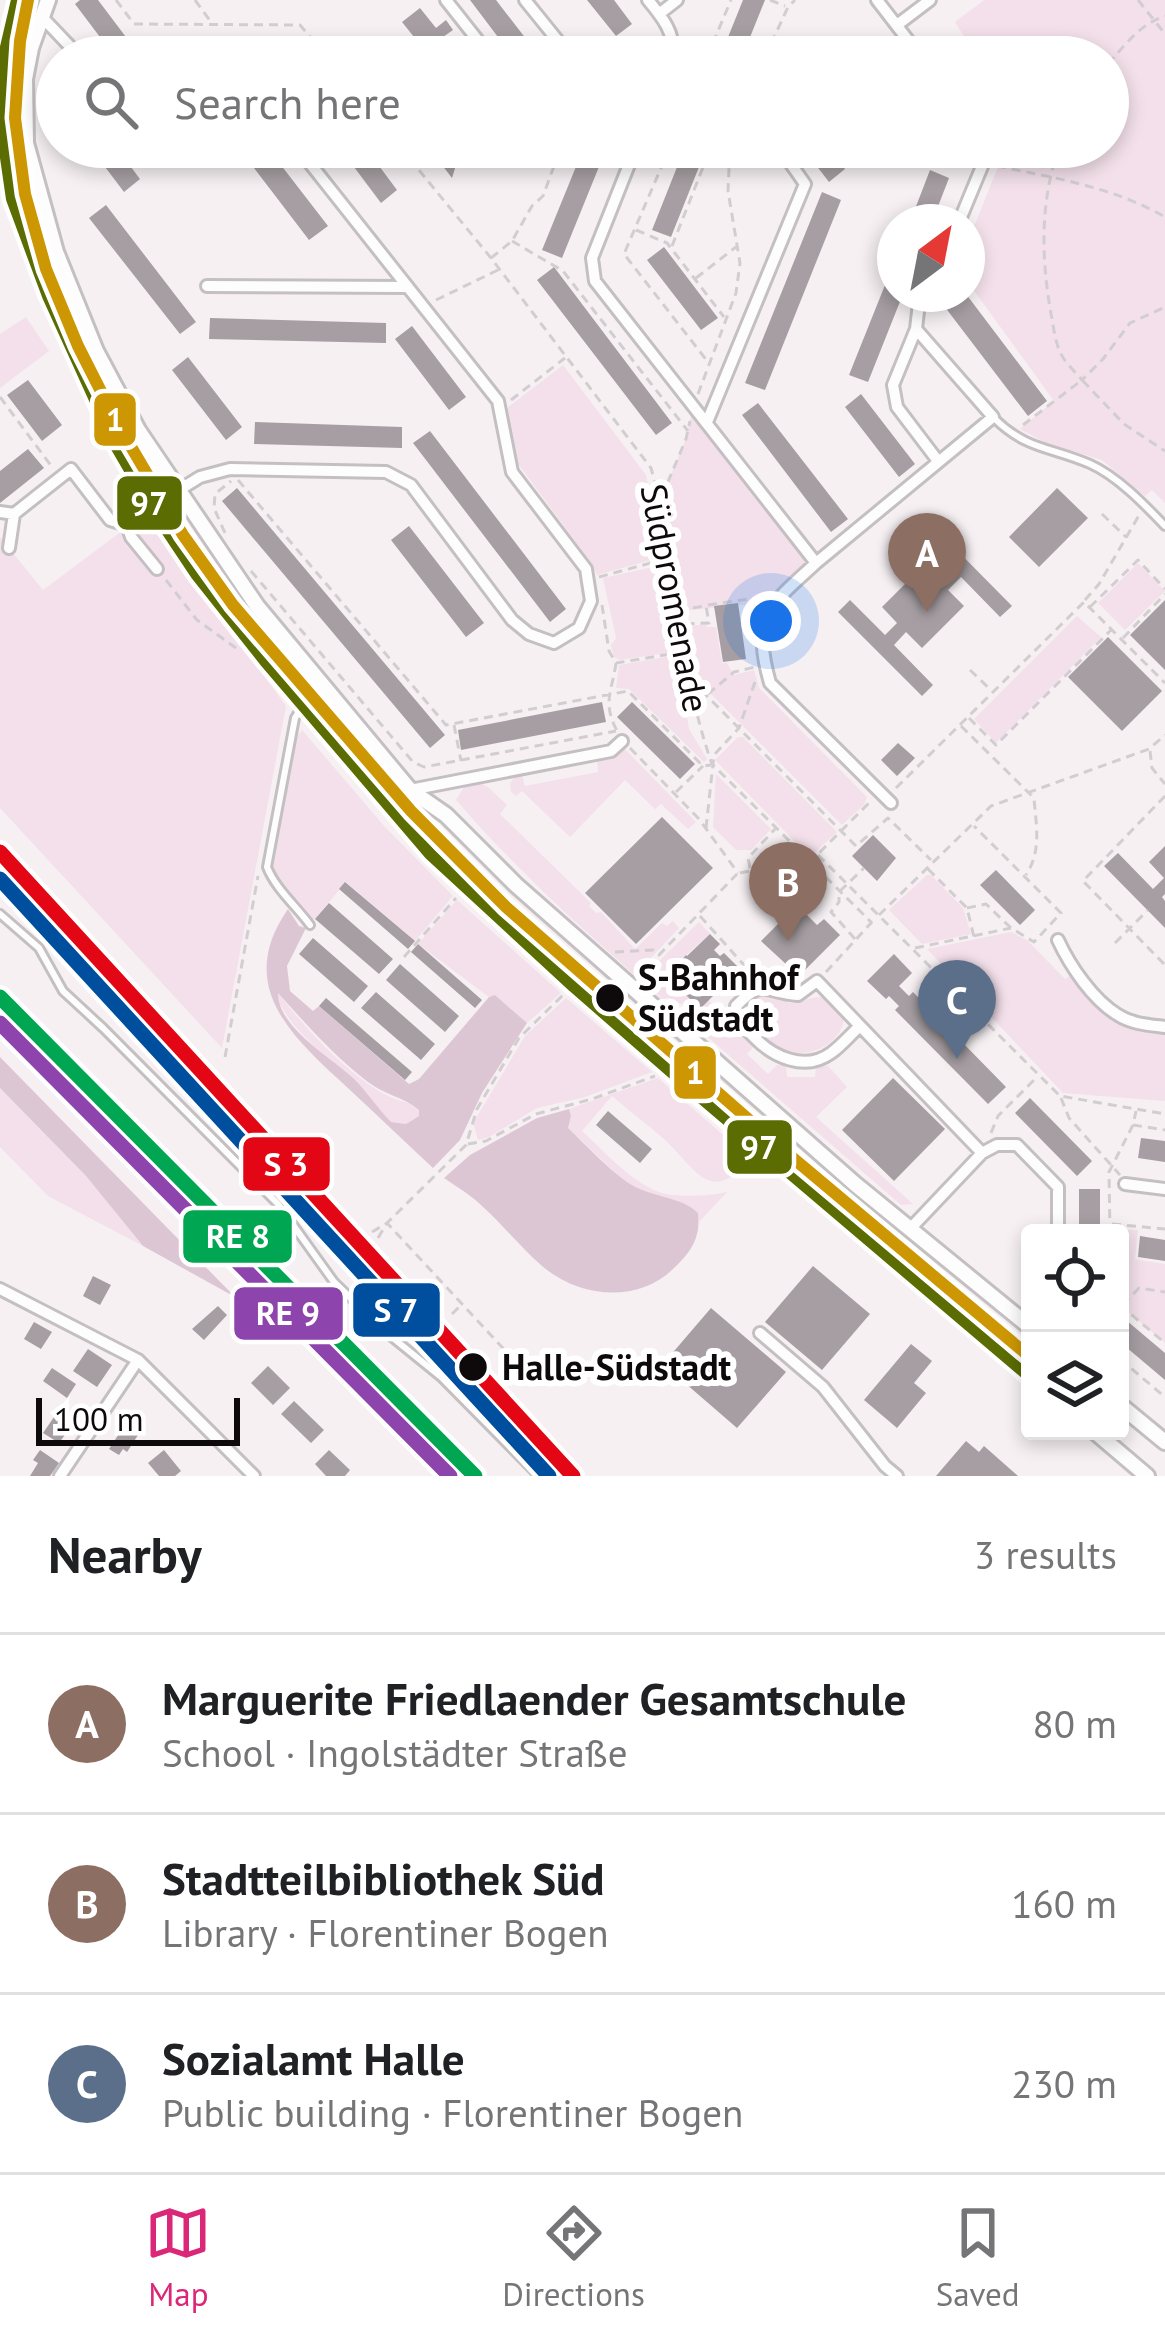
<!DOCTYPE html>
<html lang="en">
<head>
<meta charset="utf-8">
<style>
  body { margin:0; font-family:"PT Sans",sans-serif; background:#f2f2f2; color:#202124 }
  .controls { position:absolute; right:36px; bottom:36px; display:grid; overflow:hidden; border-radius:12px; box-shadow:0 6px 18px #0003 }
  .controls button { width:108px; height:108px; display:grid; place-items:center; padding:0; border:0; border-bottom:3px solid #e0e0e0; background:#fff; color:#202124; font:60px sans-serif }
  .compass { position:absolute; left:877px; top:204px; width:108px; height:108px; border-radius:50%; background:#fff; box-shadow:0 6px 18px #0003; rotate:32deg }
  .scale { position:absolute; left:36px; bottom:30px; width:204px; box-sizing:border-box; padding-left:12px; border:6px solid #0e0a0c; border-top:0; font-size:33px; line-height:42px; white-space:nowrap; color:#0e0a0c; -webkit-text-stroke:9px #fff; paint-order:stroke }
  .you { position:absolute; left:771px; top:621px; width:42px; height:42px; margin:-30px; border:9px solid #fff; border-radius:50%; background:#1a73e8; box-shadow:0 0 0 18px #1a73e833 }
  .badge { display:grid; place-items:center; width:78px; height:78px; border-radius:50%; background:#db2777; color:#fff; font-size:39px; font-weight:700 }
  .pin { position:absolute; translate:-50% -99px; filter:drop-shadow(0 3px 6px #0008) }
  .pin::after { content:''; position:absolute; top:63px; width:42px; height:36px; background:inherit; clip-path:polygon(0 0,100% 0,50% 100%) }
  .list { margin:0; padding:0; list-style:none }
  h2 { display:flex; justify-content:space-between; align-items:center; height:156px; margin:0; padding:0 48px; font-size:51px }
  h2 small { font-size:39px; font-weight:400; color:#757577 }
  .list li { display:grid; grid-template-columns:78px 1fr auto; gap:36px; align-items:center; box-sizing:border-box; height:180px; padding:0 48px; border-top:3px solid #e0e0e0 }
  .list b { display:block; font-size:45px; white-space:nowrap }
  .list p { margin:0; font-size:39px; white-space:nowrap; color:#757577 }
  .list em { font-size:39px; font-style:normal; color:#757577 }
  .icon { flex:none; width:66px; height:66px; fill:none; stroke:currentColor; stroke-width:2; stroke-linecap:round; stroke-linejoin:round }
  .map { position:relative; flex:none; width:1165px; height:1476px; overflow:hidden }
  .search { position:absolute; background:#fff; box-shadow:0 6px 18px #0003; left:36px; right:36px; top:36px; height:132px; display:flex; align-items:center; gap:30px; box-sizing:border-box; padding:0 42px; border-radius:66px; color:#757577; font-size:45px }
  .sheet { height:696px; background:#fff }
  nav { display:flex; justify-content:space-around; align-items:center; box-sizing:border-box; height:168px; border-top:3px solid #e0e0e0; background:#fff; font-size:33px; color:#757577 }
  nav a { display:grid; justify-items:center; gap:6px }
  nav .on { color:#db2777 }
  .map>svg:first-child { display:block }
  .green { fill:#f3e0ea }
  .forest { fill:#ddc6d3; fill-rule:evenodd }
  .building { fill:#a69ea2 }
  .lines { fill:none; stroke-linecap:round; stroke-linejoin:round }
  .service-casing { stroke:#c4c0c2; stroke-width:12 }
  .minor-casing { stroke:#c4c0c2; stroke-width:16 }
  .tertiary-casing { stroke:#c4c0c2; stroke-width:20 }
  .path { stroke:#d2ced0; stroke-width:3; stroke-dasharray:9 6; stroke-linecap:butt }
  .service { stroke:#fefdfd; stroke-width:6 }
  .minor { stroke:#fefdfd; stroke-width:10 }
  .tertiary { stroke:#fefdfd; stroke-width:14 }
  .bus-1-casing { stroke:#fff; stroke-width:21 }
  .bus-1 { stroke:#5a6c02; stroke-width:12 }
  .rail-1-casing { stroke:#fff; stroke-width:24 }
  .rail-2-casing { stroke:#fff; stroke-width:24 }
  .rail-3-casing { stroke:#fff; stroke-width:24 }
  .rail-4-casing { stroke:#fff; stroke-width:24 }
  .rail-1 { stroke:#e30614; stroke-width:15 }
  .rail-2 { stroke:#00a651; stroke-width:15 }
  .rail-3 { stroke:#8e44ad; stroke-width:15 }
  .rail-4 { stroke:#004f9e; stroke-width:15 }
  .tram-1-casing { stroke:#fff; stroke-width:21 }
  .tram-1 { stroke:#cc9702; stroke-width:12 }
  .stop-dot { fill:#0e0a0c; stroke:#fff; stroke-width:4.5 }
  .labels { text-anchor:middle; stroke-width:12; stroke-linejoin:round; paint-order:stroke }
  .street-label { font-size:36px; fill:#0e0a0c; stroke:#fff }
  .stop-label { font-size:36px; font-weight:bold; fill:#0e0a0c; stroke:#fff; text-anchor:start }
  .line-badge { stroke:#fff; stroke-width:4.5 }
  .badge-label { font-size:33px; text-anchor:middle; font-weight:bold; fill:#fff }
</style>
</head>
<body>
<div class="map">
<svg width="1165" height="1476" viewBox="0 0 1165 1476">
  <rect width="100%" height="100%" fill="#f6f0f3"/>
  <!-- green -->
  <path class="green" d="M984,0H1165V503L1152,490L1145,496L1102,460L1046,443L1020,429L1054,401L967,281V244L1006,147H1108V57H977L955,22Z
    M26,317L49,351L0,388V334Z
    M563,365L646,475L662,557L597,575L592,564L516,461L507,408Z
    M693,407L816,563L773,602L681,611L660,500L686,439Z
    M146,513L286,706L222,1048L0,808V537L43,590Z
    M1138,563L1165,591L1125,630L1098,603Z
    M662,565L675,652L620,660L614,657L611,645L616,638L603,578Z
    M1077,616L1101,637L996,743L974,719Z
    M706,624L707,627H716L722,663H727L734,675L754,670L759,688L867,797L864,805L842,825L698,681L689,626Z
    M677,655L689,729L707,759L704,762L629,689L616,688L619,665Z
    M302,730L385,827L453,896L415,941L346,882L312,922C300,900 274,884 272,858L294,741Z
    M738,737H743L837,832L810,857L715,760Z
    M624,748L696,822L688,829L661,804L655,809L625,780L570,837L522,791L516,796L511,792L510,783L515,777L522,775L525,786L598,772L597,761L614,758Z
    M716,774L771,829L751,850H736L713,827Z
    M480,783L488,787L507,805L500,814L591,903L589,906L596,913L601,912L635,949L662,923L667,926L673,921L679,928L650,959L655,965L699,922L710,934L685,956L664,980L674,989L695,969L701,975L684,993L709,1000L713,1006L705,1015L669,998L662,999C590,936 519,873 456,800L464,787Z
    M927,875H931L963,908L971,934L922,944L889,910Z
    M457,900L561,993L527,1023L495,995L489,997L418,944Z
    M1011,932L1027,940L1065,979L1070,976C1104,1012 1113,1026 1165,1034V1101L1063,1093L927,949Z
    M758,991L773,993L789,1003L817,997L826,998L844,1020C839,1049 797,1063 773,1045C763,1038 754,1026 746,1017L747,1000Z
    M278,992C304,1028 346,1072 384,1094C396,1101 409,1101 419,1110V1116L406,1124L391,1122C380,1111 371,1097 360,1086C330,1057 292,1035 276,995Z
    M566,998L652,1072L585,1097L537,1108L489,1137L478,1140L474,1126L475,1120L525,1036Z
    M728,1021L755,1045L747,1054L768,1074L777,1065H786L787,1077H815L816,1065L828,1066L847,1087L816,1117L913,1204L901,1205L702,1032L706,1027L715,1034Z
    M658,1078L745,1154L746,1162C710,1207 692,1164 664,1139C647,1124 629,1111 612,1096L582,1131C605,1152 630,1181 659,1192C674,1198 711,1196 727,1192L699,1222L698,1213C682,1196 649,1198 627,1182C606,1166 587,1145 568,1128L571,1116L569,1109Z
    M0,1088L86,1176L143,1246L48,1196L0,1147Z
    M1110,1229L1138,1230L1135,1259L1165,1264V1343L1120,1305V1233H1110Z"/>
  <!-- forest -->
  <path class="forest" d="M288,909L299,926L306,928L287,966L290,991L313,1011L319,1006L409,1084L419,1079L489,997L495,995L527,1023L482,1093L460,1140L433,1168C405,1142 378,1116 350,1090C295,1039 233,988 288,909ZM278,993C306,1024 334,1056 368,1082C385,1095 406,1098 419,1110V1116L406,1124L391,1122C377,1108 367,1091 353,1078C329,1056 278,1027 278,993Z
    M0,1057L235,1297L143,1246L86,1176L0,1088Z
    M569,1109L571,1116L568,1128C587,1146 606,1167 627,1182C650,1198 682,1196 698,1213C701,1239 690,1253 672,1270C636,1304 578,1297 542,1266C521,1248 503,1225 482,1206C471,1195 457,1187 444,1178L470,1155L537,1118Z"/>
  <!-- building -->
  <path class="building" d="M80,0H98L141,57H115L75,4Z
    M470,0H496L540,57H513Z
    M587,0H614L632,24L616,36Z
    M743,0H765L742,57H720Z
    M420,8L436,28L446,20L453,30L443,37L458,57H429L424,50L415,57H399L418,42L402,22Z
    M90,147H116L140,179L124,192Z
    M238,147H267L328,226L309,240Z
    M339,147H365L397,190L381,203Z
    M428,147L461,149L452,178Z
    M584,147H607L562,258L542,250Z
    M685,147H707L671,237L652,230Z
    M802,147H828L845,169L829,182Z
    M930,170L949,178L932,222H910Z
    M822,192L841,200L765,390L745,383Z
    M106,205L196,322L180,334L89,218Z
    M664,247L718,318L701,330L647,260Z
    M895,260V294H903L868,382L849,375Z
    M554,267L672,423L656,435L537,280Z
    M935,294H966L1047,401L1028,416Z
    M210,318L386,323V343L209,339Z
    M412,326L466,397L449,410L395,339Z
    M188,357L242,427L226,440L172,370Z
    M28,380L62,425L42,441L7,395Z
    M861,394L915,464L899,477L845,407Z
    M758,403L848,519L831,532L742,415Z
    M255,422L402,427V448L254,444Z
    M430,431L566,609L550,622L413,443Z
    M28,449L44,468L0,503V471Z
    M237,488L445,735L430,748L222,501Z
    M1057,488L1088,518L1039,567L1009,537Z
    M928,521L1012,606L1000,617L961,577L948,590L964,606L922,648L906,632L894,645L933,685L922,696L838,612L850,600L885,635L897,623L882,607L924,565L939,581L952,568L917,533Z
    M409,526L484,623L466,637L391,540Z
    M1165,600V670L1130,635Z
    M738,603L746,659L723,662L714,606Z
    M1108,637L1162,691L1122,731L1068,677Z
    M602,702L606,722L461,750L458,730Z
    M632,702L695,764L680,779L617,717Z
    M898,743L915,758L897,776L881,760Z
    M662,817L713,868L636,944L585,893Z
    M873,835L896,858L877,881L852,856Z
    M1165,846V894L1162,897L1165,901V928L1104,866L1118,853L1153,889L1164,878L1149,862Z
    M996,870L1035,910L1020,925L980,885Z
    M345,882L415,941L408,949L339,889Z
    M329,903L393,959L379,974L315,919Z
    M797,905L817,925L824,919L840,935L799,976L761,941Z
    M710,934L720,944L714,950L720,956L724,953L740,969L700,1009L684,993L701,975L695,969L674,989L664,980L686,955L687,956Z
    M313,938L368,986L354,1002L299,954Z
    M418,944L482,1000L475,1008L411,952Z
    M894,954L912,973L899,986L909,996L913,992L1006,1087L988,1104L895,1010L899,1006L889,996L886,999L867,981Z
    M400,964L459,1016L445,1032L386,980Z
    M376,992L435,1044L421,1060L361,1008Z
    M326,998L412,1072L405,1080L319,1006Z
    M893,1078L945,1129L894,1181L842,1130Z
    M1030,1098L1092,1161L1077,1176L1015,1113Z
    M608,1111L652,1149L640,1163L596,1125Z
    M1141,1138L1165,1141V1162L1138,1158Z
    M1079,1189H1100V1233H1079Z
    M1140,1236L1165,1240V1261L1138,1257Z
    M813,1266L870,1314L822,1370L765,1322Z
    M93,1276L111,1285L100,1305L83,1296Z
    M218,1306L227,1315L204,1340L192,1329Z
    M711,1308L786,1372L737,1428L663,1364Z
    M1120,1315L1165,1353V1380L1120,1342Z
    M34,1322L52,1332L41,1349L24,1339Z
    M911,1344L932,1361L914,1383L926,1393L897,1428L864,1400Z
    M88,1349L112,1365L97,1387L73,1371Z
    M268,1366L290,1388L273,1405L251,1383Z
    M52,1368L76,1384L67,1398L43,1381Z
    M294,1401L324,1430L311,1443L281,1414Z
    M54,1417L70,1428L59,1443L43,1433Z
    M126,1423L140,1432L127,1452L123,1449L119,1455L109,1449Z
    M966,1441L979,1452L984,1446L1018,1476H936Z
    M40,1450L59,1463L50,1476H30L38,1463L33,1460Z
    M164,1450L181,1471L175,1476H159L148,1463Z
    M329,1450L350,1470L345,1476H326L315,1464Z"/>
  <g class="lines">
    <!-- service casing -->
    <g class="service-casing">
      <path id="service" d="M994,418C1026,450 1051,447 1090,464C1117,476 1144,504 1165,526
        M301,708L295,718L267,867C275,888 296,906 310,925
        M0,914L39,948L63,991L103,1028L278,1204L334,1282L388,1334L441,1377L539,1476"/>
    </g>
    <!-- minor casing -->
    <g class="minor-casing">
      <path id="minor" d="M446,0L491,57
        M525,0L571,57
        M648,0C663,18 675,33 673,57
        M877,0L921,57
        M659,14L677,0
        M42,17L80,57
        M897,25L930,0
        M636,147L592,258L595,281L816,563L993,417L916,329
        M959,222L983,164L982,147
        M207,286L408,287
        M920,294L916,329L893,385L897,407L938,461
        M707,422L805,184L779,147
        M179,490L200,477L230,469L386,472L411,485L512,620L529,634L554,643L579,628L591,601L586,569L512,472L498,401L297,147
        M0,512L14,514L71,469L110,520L127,525L131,537L157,569
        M9,548L14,514
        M816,563C770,605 751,616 770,683L891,803
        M388,804L410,790L611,751L622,741
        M1058,940C1070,966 1093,1000 1118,1015C1132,1024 1149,1025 1165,1027
        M859,1027C850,1035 841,1046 831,1053C805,1072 773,1057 754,1037C744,1027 737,1021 736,1006C765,976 764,993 798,995L817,981L982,1153L997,1145H1017L1058,1187V1233
        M1125,1184L1165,1189
        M909,1230L982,1153
        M0,1289L138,1360L254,1476
        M760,1333L823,1387L885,1466L897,1476
        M60,1476L138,1360"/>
    </g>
    <!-- tertiary casing -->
    <g class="tertiary-casing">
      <path id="tertiary" d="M17,0L6,47L1,99L2,130L12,199L48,296L116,446L152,508L196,574L265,661L430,854L573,986L692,1090L1030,1377
        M48,0L31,48L25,79L26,143L56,252L96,351L138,430L257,606L410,790L446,815L516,885L855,1184L1030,1327
        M1120,1405L1165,1442
        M1094,1431L1147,1476"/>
    </g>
    <!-- path -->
    <path class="path" d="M116,0L134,24L300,25L327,57
      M195,0L211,22
      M770,0L785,6
      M1138,0L1165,34
      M707,57L731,0
      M765,57L788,7L795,0
      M1108,64C1125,45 1140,24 1165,16
      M400,147L491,258L651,468C678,565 678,669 712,764L872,923
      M670,147L624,254L708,362
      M1059,147C1040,202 1041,257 1051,314C1054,328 1055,346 1064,359C1069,366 1076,373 1082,380L1103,359L1130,323L1165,307
      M997,166C1055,178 1113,187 1165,217
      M636,230L667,243L724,317
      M512,241L563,271L688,431
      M672,246L711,147
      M491,258L512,241L532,206L543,196L561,147
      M696,278L736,247
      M436,300L498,270
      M698,394L736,293L740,263L728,191L730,147
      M0,397L52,467
      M511,400L565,358
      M1023,425L1082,380L1124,424L1165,451
      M238,480L446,725L628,691L703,766L711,765
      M662,496L686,439L690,421
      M1102,514L1126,537
      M225,533L214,508L215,494L231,481
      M251,571L413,762L424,767L616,731
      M599,577L669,558
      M166,580L197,620L236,648
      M1085,600L1099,584L1141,512
      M602,605L609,651L616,663L683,652
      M708,605L749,599
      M1090,607L1138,560L1165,589
      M678,610L706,606L709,623L682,624
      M1123,638L1165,594
      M616,663C612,692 602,702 617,731
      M970,670L991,690
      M691,680L856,846L888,818L931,860
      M708,694L734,672L755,667
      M969,718L996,745L1111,630
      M454,725L461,761
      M961,726L1034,798C1036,826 1042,850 1026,875
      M630,748L699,819L738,873
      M1150,751L1152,768L1165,784
      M896,788L1084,602L1165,683
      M676,792L703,766
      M1165,796L1083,881L1165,965
      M706,828L714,755L739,728L756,679
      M818,855L1060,1096L1165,1114
      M750,868L748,858L775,829
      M928,869L967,908L974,937
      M740,873C763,867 774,875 796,876L872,800
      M967,908L986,904L1011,928L1034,942L1061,913L974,826
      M879,915L991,806L1149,749L1165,735
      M700,916L753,975
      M855,939L831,912L839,902V892L864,868
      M1115,943L1148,910
      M915,948L1011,928
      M615,952L653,950L659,955L737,874
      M404,957L456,898
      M826,972L872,922
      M699,1030L722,1007
      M225,1057L258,876
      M1061,1098L1069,1118L1120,1175
      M1133,1125L1165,1130
      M991,1133L998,1116L1038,1076
      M468,1144L486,1141L536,1114L592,1099L655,1076
      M1112,1224L1165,1229
      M372,1232L387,1223L466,1145L477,1109L519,1038L563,995
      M1110,1233L1109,1172L1133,1125L1136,1111
      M378,1238L387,1223L526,1373L515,1383
      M355,1249L353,1260L358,1269L458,1378
      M1120,1305L1165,1343
      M1123,1305L1139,1288L1165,1292
      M452,1314L461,1305
      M1120,1359L1165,1397"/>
    <!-- service -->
    <use href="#service" class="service"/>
    <!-- minor -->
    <use href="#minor" class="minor"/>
    <!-- tertiary -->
    <use href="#tertiary" class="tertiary"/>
    <!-- bus-1 casing -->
    <g class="bus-1-casing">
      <path id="bus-1" d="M17,0L6,47L1,99L2,130L12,199L48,296L116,446L152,508L196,574L265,661L430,854L573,986L692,1090L1030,1377"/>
    </g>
    <!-- bus-1 -->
    <use href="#bus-1" class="bus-1"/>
    <!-- rail-1 casing -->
    <g class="rail-1-casing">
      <path id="rail-1" d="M0,852L573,1476"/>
    </g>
    <!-- rail-2 casing -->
    <g class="rail-2-casing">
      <path id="rail-2" d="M0,997L475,1476"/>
    </g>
    <!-- rail-3 casing -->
    <g class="rail-3-casing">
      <path id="rail-3" d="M0,1023L450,1476"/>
    </g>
    <!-- rail-4 casing -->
    <g class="rail-4-casing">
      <path id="rail-4" d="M0,879L549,1476"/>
    </g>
    <!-- rail-1 -->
    <use href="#rail-1" class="rail-1"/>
    <!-- rail-2 -->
    <use href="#rail-2" class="rail-2"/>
    <!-- rail-3 -->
    <use href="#rail-3" class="rail-3"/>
    <!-- rail-4 -->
    <use href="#rail-4" class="rail-4"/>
    <!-- tram-1 casing -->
    <g class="tram-1-casing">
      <path id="tram-1" d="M28,0L20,41L15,118L25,194L46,269L78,346L117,423L183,535L233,605L411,811L506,907L787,1153L1030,1357"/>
    </g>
    <!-- tram-1 -->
    <use href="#tram-1" class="tram-1"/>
  </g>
  <!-- markers -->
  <g class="stop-dot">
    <circle cx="610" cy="998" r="16"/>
    <circle cx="473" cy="1367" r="16"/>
  </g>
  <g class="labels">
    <!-- street labels -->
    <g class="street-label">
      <text transform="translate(675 598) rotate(79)" y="13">Südpromenade</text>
    </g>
    <!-- stop labels -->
    <g class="stop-label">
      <text x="638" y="990">S-Bahnhof<tspan x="638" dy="41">Südstadt</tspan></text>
      <text x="502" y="1380">Halle-Südstadt</text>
    </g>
  </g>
  <g class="line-badge">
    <rect x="92" y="391" width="46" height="57" rx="12" fill="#cc9702"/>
    <rect x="115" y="474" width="69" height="58" rx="12" fill="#5a6c02"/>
    <rect x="672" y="1044" width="46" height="57" rx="12" fill="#cc9702"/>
    <rect x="725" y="1118" width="69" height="58" rx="12" fill="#5a6c02"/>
    <rect x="241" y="1135" width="91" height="58" rx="12" fill="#e30614"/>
    <rect x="181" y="1208" width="113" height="57" rx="12" fill="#00a651"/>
    <rect x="351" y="1281" width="91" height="58" rx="12" fill="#004f9e"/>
    <rect x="232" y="1285" width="113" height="57" rx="12" fill="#8e44ad"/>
  </g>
  <g class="badge-label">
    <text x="115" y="431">1</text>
    <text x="149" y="515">97</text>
    <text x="695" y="1084">1</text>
    <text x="759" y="1159">97</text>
    <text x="286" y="1176">S 3</text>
    <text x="238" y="1248">RE 8</text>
    <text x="396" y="1322">S 7</text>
    <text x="288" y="1325">RE 9</text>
  </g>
</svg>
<div class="controls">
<button><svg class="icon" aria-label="locate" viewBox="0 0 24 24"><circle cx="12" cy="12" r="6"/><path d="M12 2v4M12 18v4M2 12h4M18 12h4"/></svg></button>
<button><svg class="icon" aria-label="layers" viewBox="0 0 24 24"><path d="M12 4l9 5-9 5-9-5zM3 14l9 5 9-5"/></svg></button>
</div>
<svg class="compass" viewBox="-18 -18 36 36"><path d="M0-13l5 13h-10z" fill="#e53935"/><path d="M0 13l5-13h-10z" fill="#757577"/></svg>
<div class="scale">100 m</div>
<div class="you"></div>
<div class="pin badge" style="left:927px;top:612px;background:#8d6e63">A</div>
<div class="pin badge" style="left:788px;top:941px;background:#8d6e63">B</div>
<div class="pin badge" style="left:957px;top:1059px;background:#5c6f8a">C</div>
<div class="search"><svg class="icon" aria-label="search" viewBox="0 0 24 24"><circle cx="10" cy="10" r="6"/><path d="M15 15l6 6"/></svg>Search here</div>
</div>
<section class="sheet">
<h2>Nearby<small>3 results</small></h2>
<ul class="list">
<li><span class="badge" style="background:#8d6e63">A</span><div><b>Marguerite Friedlaender Gesamtschule</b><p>School · Ingolstädter Straße</p></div><em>80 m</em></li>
<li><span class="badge" style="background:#8d6e63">B</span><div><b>Stadtteilbibliothek Süd</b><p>Library · Florentiner Bogen</p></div><em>160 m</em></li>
<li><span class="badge" style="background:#5c6f8a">C</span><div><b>Sozialamt Halle</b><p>Public building · Florentiner Bogen</p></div><em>230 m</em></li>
</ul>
</section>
<nav>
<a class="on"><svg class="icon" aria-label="map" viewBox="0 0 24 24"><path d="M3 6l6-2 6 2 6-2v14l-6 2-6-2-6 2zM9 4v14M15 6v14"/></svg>Map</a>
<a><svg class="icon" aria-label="directions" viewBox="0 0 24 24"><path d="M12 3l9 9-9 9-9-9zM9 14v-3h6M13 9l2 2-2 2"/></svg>Directions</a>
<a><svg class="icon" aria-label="saved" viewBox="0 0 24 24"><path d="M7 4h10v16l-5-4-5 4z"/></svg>Saved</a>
</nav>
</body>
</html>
